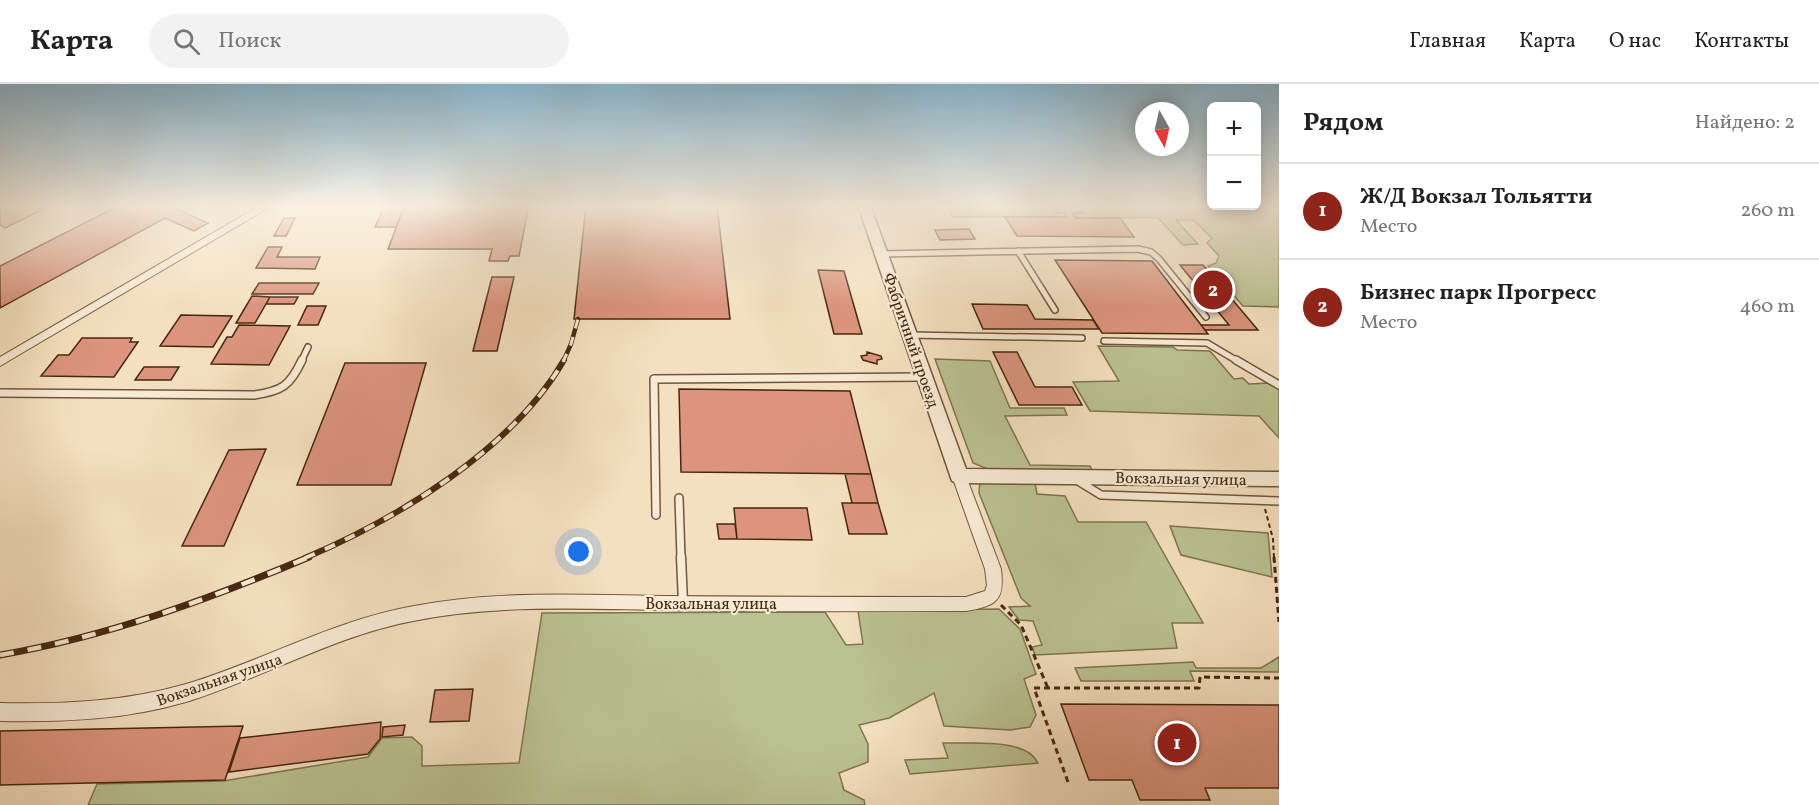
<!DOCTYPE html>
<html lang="ru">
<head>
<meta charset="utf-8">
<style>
  body { margin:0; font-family:Vollkorn,serif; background:#f2f2f2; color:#222 }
  .controls { position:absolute; right:18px; top:18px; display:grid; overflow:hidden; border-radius:9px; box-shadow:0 3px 15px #0003 }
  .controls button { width:54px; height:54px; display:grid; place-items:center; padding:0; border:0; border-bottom:2px solid #e0e0e0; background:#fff; color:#222; font:30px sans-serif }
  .compass { position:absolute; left:1135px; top:18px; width:54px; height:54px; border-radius:50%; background:#fff; box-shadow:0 3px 15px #0003; rotate:172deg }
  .you { position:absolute; left:579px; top:468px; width:21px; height:21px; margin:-15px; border:4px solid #fff; border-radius:50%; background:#1a73e8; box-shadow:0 0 0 9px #1a73e833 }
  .badge { display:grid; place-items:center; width:39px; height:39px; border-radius:50%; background:#8f2418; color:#fff; font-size:20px; font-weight:700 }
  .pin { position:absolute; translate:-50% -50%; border:3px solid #fff; box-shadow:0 2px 6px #0006 }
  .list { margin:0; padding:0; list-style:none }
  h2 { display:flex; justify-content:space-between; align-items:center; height:78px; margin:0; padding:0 24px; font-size:26px }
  h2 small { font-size:20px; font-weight:400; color:#767676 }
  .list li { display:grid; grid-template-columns:39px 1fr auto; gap:18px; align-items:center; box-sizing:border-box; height:96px; padding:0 24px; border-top:2px solid #e0e0e0 }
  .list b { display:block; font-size:22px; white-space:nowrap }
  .list p { margin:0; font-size:20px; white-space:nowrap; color:#767676 }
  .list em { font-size:20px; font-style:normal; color:#767676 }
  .icon { flex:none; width:33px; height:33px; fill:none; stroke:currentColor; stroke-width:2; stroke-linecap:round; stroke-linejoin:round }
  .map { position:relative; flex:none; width:1279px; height:721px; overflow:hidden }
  header { display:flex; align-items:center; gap:36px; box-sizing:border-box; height:84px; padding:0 30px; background:#fff; border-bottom:2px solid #e0e0e0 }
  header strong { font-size:28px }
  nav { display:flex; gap:33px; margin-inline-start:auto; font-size:21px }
  .search { width:420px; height:54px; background:#f2f2f2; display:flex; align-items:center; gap:15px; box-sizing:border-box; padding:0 21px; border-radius:33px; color:#767676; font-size:22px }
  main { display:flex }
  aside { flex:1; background:#fff }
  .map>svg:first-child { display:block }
  .green { fill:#bbc292; stroke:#807550; stroke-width:1.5 }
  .building { fill:#dc947e; stroke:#46280f; stroke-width:1.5 }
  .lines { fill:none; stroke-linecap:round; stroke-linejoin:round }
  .service-far2-casing { stroke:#72563b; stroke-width:8 }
  .service-far1-casing { stroke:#72563b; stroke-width:10 }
  .service-casing { stroke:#72563b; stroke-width:11 }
  .minor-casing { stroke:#72563b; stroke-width:2 }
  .tertiary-casing { stroke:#72563b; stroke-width:3 }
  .path-far1 { stroke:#46280f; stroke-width:2; stroke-dasharray:4.5 3; stroke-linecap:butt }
  .path { stroke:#46280f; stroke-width:3; stroke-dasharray:6 4; stroke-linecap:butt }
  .service-far2 { stroke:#f8ebd6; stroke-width:5 }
  .service-far1 { stroke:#f8ebd6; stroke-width:7 }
  .service { stroke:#f8ebd6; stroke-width:8 }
  .minor { fill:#f8ebd6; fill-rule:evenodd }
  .tertiary { fill:#f8ebd6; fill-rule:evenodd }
  .rail-far2-casing { stroke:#46280f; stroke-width:4.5 }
  .rail-far1-casing { stroke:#46280f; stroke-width:6 }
  .rail-casing { stroke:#46280f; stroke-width:7 }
  .rail-far2 { stroke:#f8ebd6; stroke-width:3; stroke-dasharray:9; stroke-linecap:butt }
  .rail-far1 { stroke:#f8ebd6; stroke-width:4; stroke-dasharray:11; stroke-linecap:butt }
  .rail { stroke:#f8ebd6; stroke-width:4.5; stroke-dasharray:14; stroke-linecap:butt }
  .labels { text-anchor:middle; stroke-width:4.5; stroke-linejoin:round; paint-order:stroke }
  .street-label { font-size:16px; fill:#46280f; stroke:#f8ebd6 }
</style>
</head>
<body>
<header>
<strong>Карта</strong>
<div class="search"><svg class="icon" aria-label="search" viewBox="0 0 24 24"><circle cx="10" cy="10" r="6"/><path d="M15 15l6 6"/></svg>Поиск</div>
<nav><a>Главная</a><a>Карта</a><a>О нас</a><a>Контакты</a></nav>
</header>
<main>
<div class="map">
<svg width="1279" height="721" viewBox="0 0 1279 721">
  <rect width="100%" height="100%" fill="#f4e0c0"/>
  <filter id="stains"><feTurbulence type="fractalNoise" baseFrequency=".00333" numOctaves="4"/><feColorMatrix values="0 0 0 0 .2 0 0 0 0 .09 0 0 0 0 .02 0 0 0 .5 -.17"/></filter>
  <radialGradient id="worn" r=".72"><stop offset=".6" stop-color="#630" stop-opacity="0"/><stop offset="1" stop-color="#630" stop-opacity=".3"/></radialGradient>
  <!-- green -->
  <path class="green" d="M946,121H1051L1058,131L1066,133H953Z
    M1127,121H1279V223L1243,222L1208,182L1216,179L1219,172L1207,159L1212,154L1193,136H1176L1198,160L1183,161L1158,134L1077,133L1075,130L1085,129L1080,123H1127Z
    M1098,262L1173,263L1177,266L1210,267L1234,295L1243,294L1249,300L1269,299L1279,305V354L1259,332L1090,327L1073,298L1119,297Z
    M935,275L990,277L1010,324H1064L1067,331L1005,332L1030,381L1090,382L1092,386H990L973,379Z
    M980,397L1035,399L1037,410L1065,412L1078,438H1146L1203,539H1172L1177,564L1035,571L1032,563L1042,561L1033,537L1019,536L1009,523L1030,522L1021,514L979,409Z
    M1170,442L1268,449L1272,493L1181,471Z
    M999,525L1020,545L1036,590L1024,595L1036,631L1030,643L1010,646L944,642L934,609L889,634L859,641L868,660V678L839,689L844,706L864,716L865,721H88L97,700L223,697L368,673L382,654L412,653L422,662V682L519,679L542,529L825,528L846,561L863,560L858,527Z
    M1279,573V588L1190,587L1194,597H1081L1075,584L1193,578L1196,584H1261Z
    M943,659C968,660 1026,653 1038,679L910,690L905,676L948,674Z"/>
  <!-- building -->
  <path class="building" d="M0,121H52L5,144L0,141Z
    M120,121H168L208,139L194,147L165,134L0,224V182Z
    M385,121H405L396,143H375Z
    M405,121H529L519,172H510L508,177H489L492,165H388Z
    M586,121H717L730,235H574Z
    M1054,123H1078L1083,129H1072L1076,134H1120L1134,153L1017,152L1005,133H1067L1064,129H1058Z
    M284,134H295L286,152H274Z
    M969,145L975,155L940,156L935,146Z
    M268,163H282L277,173H320L315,185L256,184Z
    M1055,176L1152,177L1208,250L1102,249Z
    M1180,181H1203L1258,246H1205L1201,241H1229Z
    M818,186L844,187L862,250H834Z
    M492,193H514L497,267H473Z
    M259,199H319L313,210H252Z
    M252,212L270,213L255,239H236Z
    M270,213H298L294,220H266Z
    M972,220L1027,221L1035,235L1093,236L1099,245H983Z
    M307,222H326L318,241H298Z
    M181,231L232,232L213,263L160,262Z
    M239,241L290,242L269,281L211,280L227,253H232Z
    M82,254H132L130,258H138L114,293L41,292L58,271H69Z
    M867,268L881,272L882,275L877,276V280L863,276L861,272L867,271Z
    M993,268H1017L1035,303H1072L1082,321H1019Z
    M345,279H426L391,401H297Z
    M144,283H179L171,296H135Z
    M679,305L850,307L871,390L681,388Z
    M266,365L224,462H182L229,366Z
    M845,390H871L878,419H852Z
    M842,419H878L887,450H849Z
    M734,424H807L812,456L737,455Z
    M717,440H735L737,455H719Z
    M473,605L469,637L430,638L435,606Z
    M1061,620L1279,621V704H1205L1210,716H1140L1132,696H1089Z
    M381,638L380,655L368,670L229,688L240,654Z
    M405,641L403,651L382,653L383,643Z
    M243,642L225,696L0,701V647Z"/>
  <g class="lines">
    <!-- service-far2 casing -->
    <g class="service-far2-casing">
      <path id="service-far2" d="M1018,167L1055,226
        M881,170L1138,165L1151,168L1159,175L1206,233
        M910,251L1082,254
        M1104,257L1207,259L1239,278
        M301,278L308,263"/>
    </g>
    <!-- service-far1 casing -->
    <g class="service-far1-casing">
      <path id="service-far1" d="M1236,276L1279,301
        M0,309L254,311C282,307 290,302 302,276
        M1075,395L1101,411L1279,417
        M679,414L681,474
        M656,431L654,295L925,293"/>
    </g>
    <!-- service casing -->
    <g class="service-casing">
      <path id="service" d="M681,473L683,519"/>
    </g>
    <!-- minor casing -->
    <g class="minor-casing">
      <path id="minor" d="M261,121H273L0,282V273Z
        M959,386L964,388L966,392L1001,485C1005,517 996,522 966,527C866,527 765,528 665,526C581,525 496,520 413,537C334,552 263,594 186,618C125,636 63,638 0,637V619C63,620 125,618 186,600C263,577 334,536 414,522C496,506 582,511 665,512C765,513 866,513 966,513L985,507L987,501L985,485L952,392L954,388Z"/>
    </g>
    <!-- tertiary casing -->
    <g class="tertiary-casing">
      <path id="tertiary" d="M858,121H870L966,385L1279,388V402L959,399L952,397Z"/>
    </g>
    <!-- path-far1 -->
    <path class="path-far1" d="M1265,425L1273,455L1274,474"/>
    <!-- path -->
    <path class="path" d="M1274,473L1279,538
      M1001,521L1021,541L1048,604
      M1068,698L1034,604H1199L1200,593L1279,594"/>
    <!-- service-far2 -->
    <use href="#service-far2" class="service-far2"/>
    <!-- service-far1 -->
    <use href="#service-far1" class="service-far1"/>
    <!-- service -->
    <use href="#service" class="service"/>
    <!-- minor -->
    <use href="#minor" class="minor"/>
    <!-- tertiary -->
    <use href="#tertiary" class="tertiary"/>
    <!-- rail-far2 casing -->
    <g class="rail-far2-casing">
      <path id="rail-far2" d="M563,278L571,260L578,235"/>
    </g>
    <!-- rail-far1 casing -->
    <g class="rail-far1-casing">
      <path id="rail-far1" d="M305,474C397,435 513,365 564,276"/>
    </g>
    <!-- rail casing -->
    <g class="rail-casing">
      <path id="rail" d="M0,571C106,553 210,515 309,473"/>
    </g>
    <!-- rail-far2 -->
    <use href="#rail-far2" class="rail-far2"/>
    <!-- rail-far1 -->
    <use href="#rail-far1" class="rail-far1"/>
    <!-- rail -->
    <use href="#rail" class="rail"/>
  </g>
  <!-- sky -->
  <linearGradient id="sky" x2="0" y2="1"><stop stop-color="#89b8d3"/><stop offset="0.55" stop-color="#faf1e3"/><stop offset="1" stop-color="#faf1e3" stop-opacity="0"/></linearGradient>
  <rect width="1279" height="222" fill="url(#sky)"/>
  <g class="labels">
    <!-- street labels -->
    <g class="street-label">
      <text transform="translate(912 256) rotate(71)" y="6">Фабричный проезд</text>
      <text transform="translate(1181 394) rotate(1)" y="6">Вокзальная улица</text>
      <text x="711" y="525">Вокзальная улица</text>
      <text transform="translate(219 595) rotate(-19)" y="6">Вокзальная улица</text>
    </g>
  </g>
  <rect width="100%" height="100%" filter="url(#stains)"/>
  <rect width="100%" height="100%" fill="url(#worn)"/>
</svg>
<div class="controls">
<button>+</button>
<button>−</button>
</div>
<svg class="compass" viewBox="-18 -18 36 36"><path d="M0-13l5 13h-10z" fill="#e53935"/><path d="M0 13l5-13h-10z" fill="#767676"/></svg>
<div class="you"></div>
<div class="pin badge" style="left:1177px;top:659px">1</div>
<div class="pin badge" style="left:1213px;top:206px">2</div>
</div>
<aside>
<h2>Рядом<small>Найдено: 2</small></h2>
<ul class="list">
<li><span class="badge">1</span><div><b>Ж/Д Вокзал Тольятти</b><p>Место</p></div><em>260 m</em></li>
<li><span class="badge">2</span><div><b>Бизнес парк Прогресс</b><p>Место</p></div><em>460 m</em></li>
</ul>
</aside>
</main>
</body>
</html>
